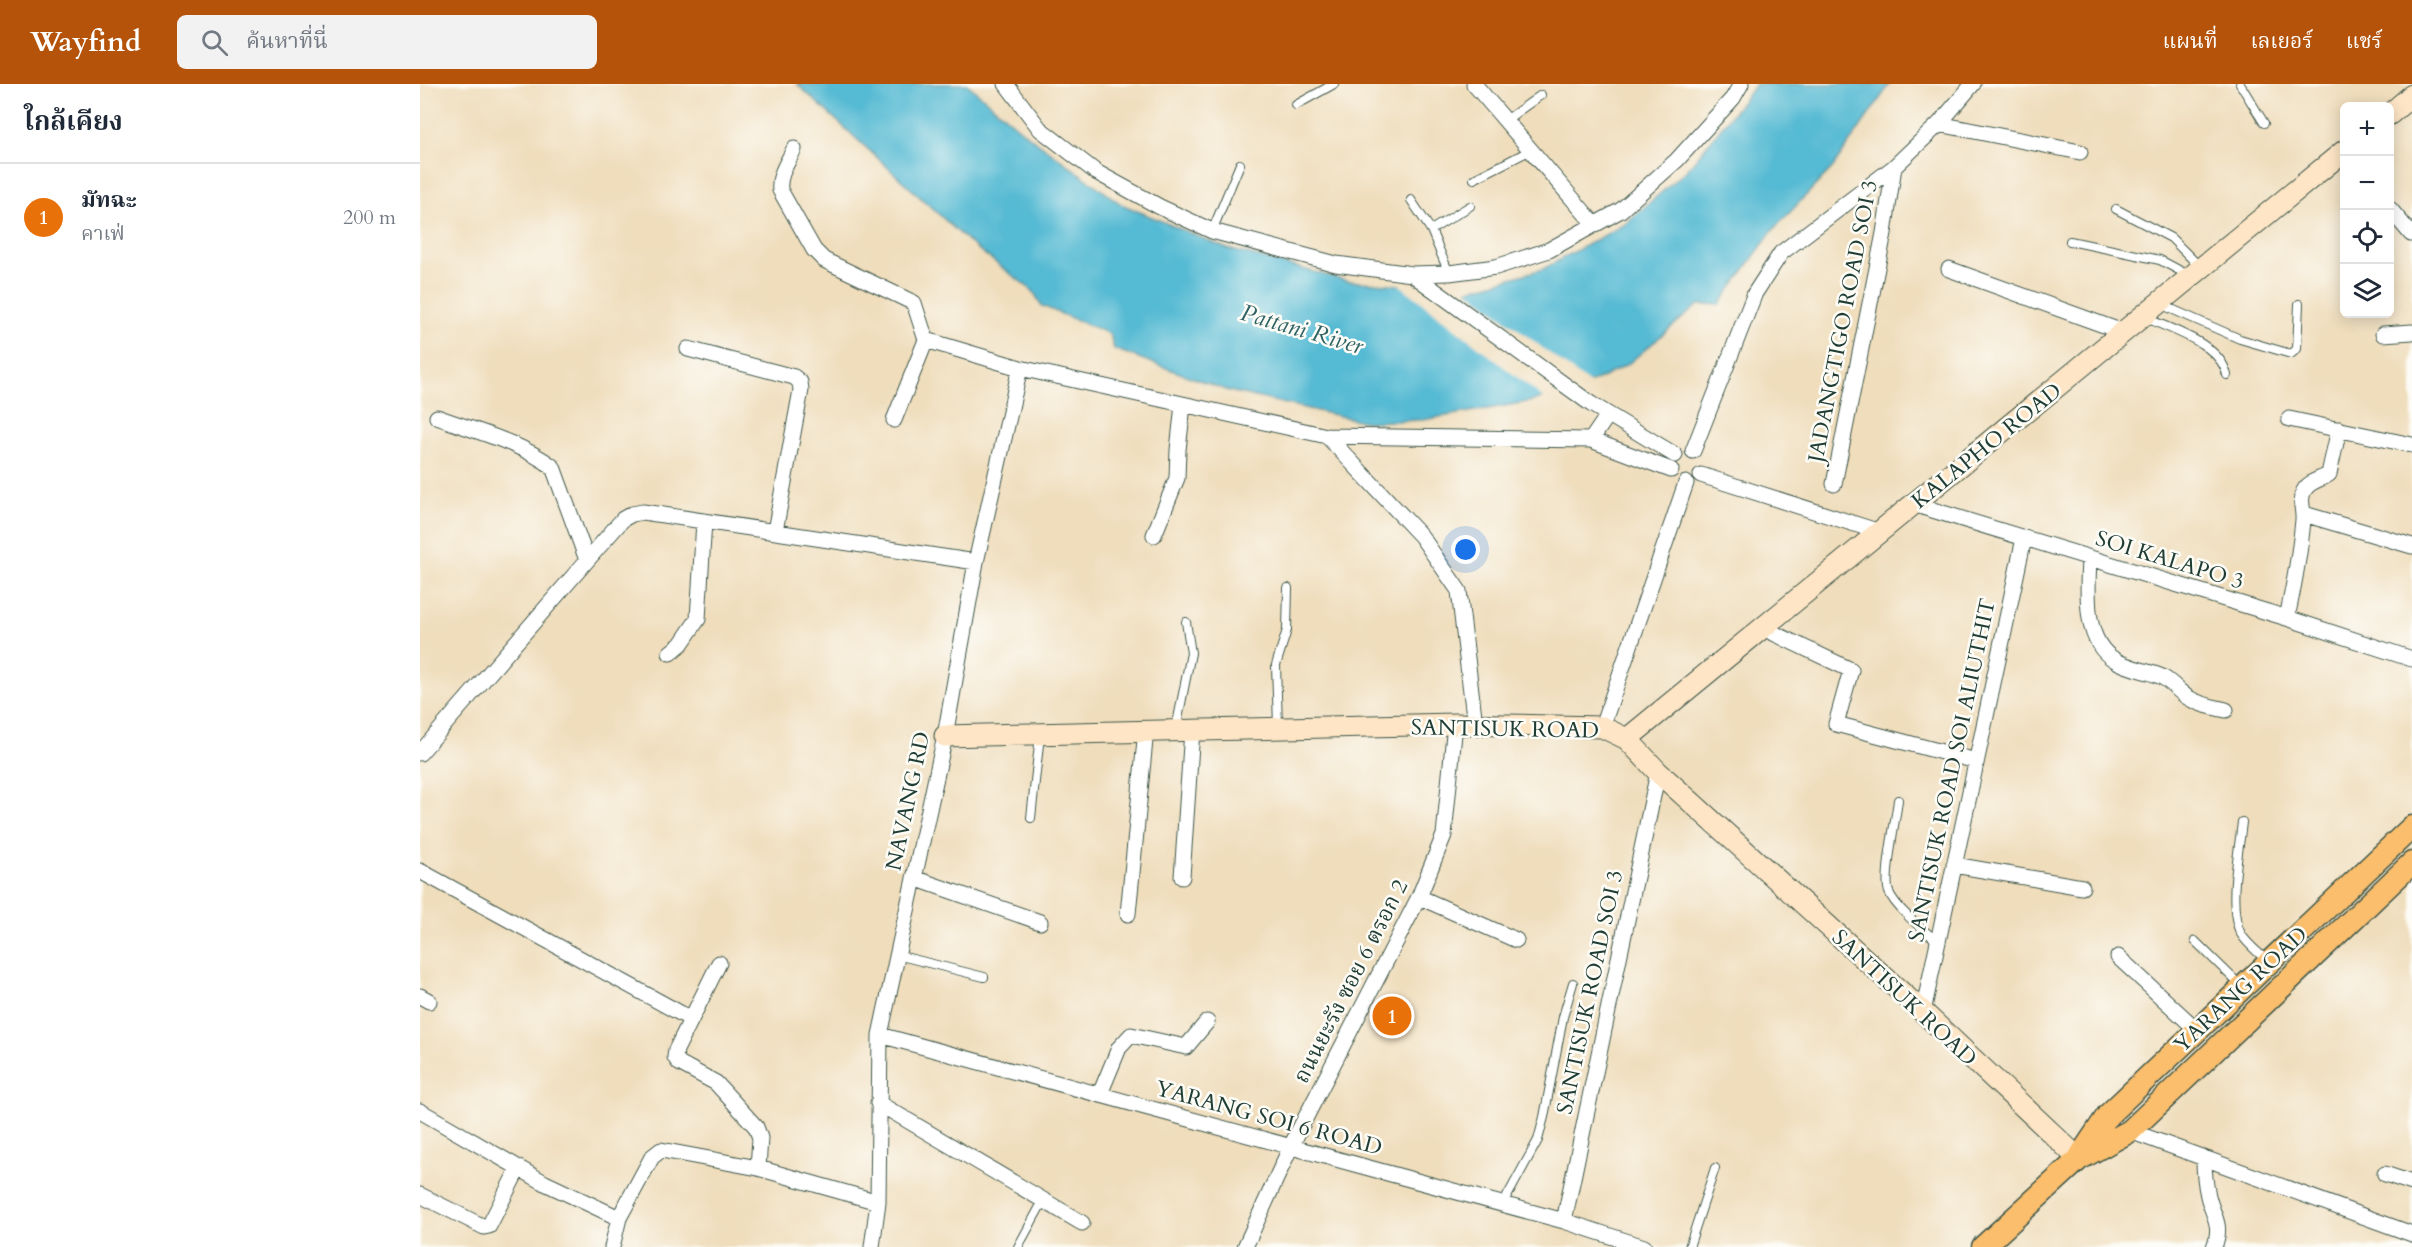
<!DOCTYPE html>
<html lang="th">
<head>
<meta charset="utf-8">
<style>
  body { margin:0; font-family:Cardo,"Noto Serif Thai",serif; background:#f2f2f3; color:#1f2937 }
  .controls { position:absolute; right:18px; top:18px; display:grid; overflow:hidden; border-radius:9px; box-shadow:0 3px 15px #0003 }
  .controls button { width:54px; height:54px; display:grid; place-items:center; padding:0; border:0; border-bottom:2px solid #e0e1e3; background:#fff; color:#1f2937; font:30px sans-serif }
  .you { position:absolute; left:1046px; top:466px; width:21px; height:21px; margin:-15px; border:4px solid #fff; border-radius:50%; background:#1a73e8; box-shadow:0 0 0 9px #1a73e833 }
  .badge { display:grid; place-items:center; width:39px; height:39px; border-radius:50%; background:#b45309; color:#fff; font-size:20px; font-weight:700 }
  .pin { position:absolute; translate:-50% -50%; border:3px solid #fff; box-shadow:0 2px 6px #0006 }
  .list { margin:0; padding:0; list-style:none }
  h2 { display:flex; justify-content:space-between; align-items:center; height:78px; margin:0; padding:0 24px; font-size:26px }
  h2 small { font-size:20px; font-weight:400; color:#747a83 }
  .list li { display:grid; grid-template-columns:39px 1fr auto; gap:18px; align-items:center; box-sizing:border-box; height:108px; padding:0 24px; border-top:2px solid #e0e1e3 }
  .list b { display:block; font-size:22px; white-space:nowrap }
  .list p { margin:0; font-size:20px; white-space:nowrap; color:#747a83 }
  .list em { font-size:20px; font-style:normal; color:#747a83 }
  .icon { flex:none; width:33px; height:33px; fill:none; stroke:currentColor; stroke-width:2; stroke-linecap:round; stroke-linejoin:round }
  .map { position:relative; flex:none; width:1992px; height:1163px; overflow:hidden }
  header { display:flex; align-items:center; gap:36px; box-sizing:border-box; height:84px; padding:0 30px; background:#b45309; color:#fff }
  header strong { font-size:28px }
  nav { display:flex; gap:33px; margin-inline-start:auto; font-size:21px }
  .search { width:420px; height:54px; background:#f2f2f3; display:flex; align-items:center; gap:15px; box-sizing:border-box; padding:0 21px; border-radius:9px; color:#747a83; font-size:22px }
  main { display:flex }
  aside { flex:1; background:#fff }
  .map>svg:first-child { display:block }
  .water { fill:#55bad3; stroke:#3a7c84; stroke-width:1.5 }
  .pier { fill:#efddbb }
  .lines { fill:none; stroke-linecap:round; stroke-linejoin:round }
  .lane-casing { stroke:#3e5548; stroke-width:10 }
  .street-casing { stroke:#3e5548; stroke-width:17 }
  .secondary-casing { stroke:#3e5548; stroke-width:23 }
  .primary-casing { stroke:#3e5548; stroke-width:25 }
  .lane { stroke:#fff; stroke-width:8 }
  .street { stroke:#fff; stroke-width:15 }
  .secondary { stroke:#fde5c5; stroke-width:21 }
  .primary { stroke:#fabe6d; stroke-width:22 }
  .labels { text-anchor:middle; stroke-width:5; stroke-linejoin:round; paint-order:stroke }
  .street-label { font-size:22px; fill:#1f3d34; stroke:#fdfcf7 }
  .water-label { font-size:24px; font-style:italic; fill:#2f6264; stroke:#fdfcf7 }
</style>
</head>
<body>
<header>
<strong>Wayfind</strong>
<div class="search"><svg class="icon" aria-label="search" viewBox="0 0 24 24"><circle cx="10" cy="10" r="6"/><path d="M15 15l6 6"/></svg>ค้นหาที่นี่</div>
<nav><a>แผนที่</a><a>เลเยอร์</a><a>แชร์</a></nav>
</header>
<main>
<aside>
<h2>ใกล้เคียง<small></small></h2>
<ul class="list">
<li><span class="badge" style="background:#e8710a">1</span><div><b>มัทฉะ</b><p>คาเฟ่</p></div><em>200 m</em></li>
</ul>
</aside>
<div class="map">
<svg width="1992" height="1163" viewBox="0 0 1992 1163">
  <rect width="100%" height="100%" fill="#fdfcf7"/>
  <filter id="ink" filterUnits="userSpaceOnUse"><feTurbulence type="fractalNoise" baseFrequency=".0167" numOctaves="2"/><feDisplacementMap in="SourceGraphic" scale="12" xChannelSelector="R" yChannelSelector="G"/><feConvolveMatrix kernelMatrix="1 2 1 2 8 2 1 2 1" color-interpolation-filters="sRGB"/></filter>
  <filter id="wash" filterUnits="userSpaceOnUse"><feTurbulence type="fractalNoise" baseFrequency=".008" numOctaves="4" result="noise"/><feDisplacementMap in="SourceGraphic" scale="24" xChannelSelector="R" yChannelSelector="G"/><feGaussianBlur stdDeviation="1.35" result="paint"/><feColorMatrix in="noise" values="0 0 0 0 0 0 0 0 0 0 0 0 0 0 0 0 0 1.4 0 .05"/><feComposite in="paint" operator="in"/></filter>
  <g filter="url(#wash)">
    <rect width="100%" height="100%" fill="#efddbb"/>
    <!-- water -->
    <path class="water" d="M377,0H547L606,50L701,120L808,165L928,197L1048,206L1123,185L1205,140L1267,86L1336,0H1470L1413,83L1353,146L1300,220L1278,221L1208,280L1180,295L1113,317L1003,336L946,338L809,307L694,265L690,250L622,222L613,207L551,160Z"/>
    <!-- pier -->
    <path class="pier" d="M976,198L1043,203L1171,301L1126,316Z"/>
  </g>
  <g filter="url(#ink)">
    <g class="lines">
      <!-- lane casing -->
      <g class="lane-casing">
        <path id="lane" d="M1820,0L1844,39
          M876,21L914,0
          M1086,36L1121,11
          M1054,95L1111,66
          M991,116L1011,146L1029,189
          M1696,125L1751,154L1780,183
          M1011,146L1050,122
          M792,147L820,80
          M1650,157L1740,176L1770,192
          M1740,220L1820,255L1871,270L1877,265L1879,220
          M1724,233C1751,246 1800,259 1807,291
          M858,642L856,581L867,546L868,504
          M756,645L771,569L766,538
          M1478,716C1476,735 1463,794 1469,808C1476,825 1504,846 1518,858
          M611,734L620,651
          M1822,738C1819,767 1807,824 1821,850C1827,860 1839,869 1847,877
          M1775,857L1821,902
          M477,871L564,893
          M1083,1120L1118,1056L1124,1033L1143,933L1153,899
          M598,1163L623,1117
          M1269,1163L1295,1084"/>
      </g>
      <!-- street casing -->
      <g class="street-casing">
        <path id="street" d="M586,0L620,45L676,88L740,123L792,147L916,180L992,190L1029,189L1076,183L1129,166L1201,126L1257,76L1313,14L1321,0
          M1054,0L1175,141
          M1519,40L1660,68
          M374,65C368,78 358,91 360,106L394,166L404,176L494,219L506,256L600,284L907,352L1171,356L1251,386
          M1970,125L1991,150
          M1529,185L1703,248
          M992,190L1171,320L1255,371
          M1963,250L1992,248
          M268,265L374,293L380,298L381,306L355,447
          M17,333C55,347 100,358 133,383L167,476
          M1869,335L1992,361
          M474,336L506,256
          M907,352L1001,452L1039,507L1055,641
          M1171,356L1188,331
          M1273,367L1335,209L1361,169L1474,83L1519,40L1553,0
          M1281,391L1460,448
          M1414,400L1464,149L1474,83
          M1493,420L1867,534L1992,575
          M1884,430L1992,462
          M734,451L757,394L758,366L763,321
          M1669,474C1668,505 1662,557 1695,576C1709,585 1727,586 1742,593C1752,598 1758,607 1767,613C1779,621 1793,623 1806,626
          M1867,534C1874,501 1880,469 1883,436C1884,425 1878,415 1885,405C1891,396 1901,396 1909,390L1919,345
          M1343,544L1431,586L1416,640L1556,677
          M250,569L261,560L278,535L284,437
          M1182,643L1266,399
          M0,669L203,435L212,430L223,428L556,478
          M1534,781L1662,803
          M0,787L271,935
          M762,793L772,646
          M494,794L620,838
          M999,813L1096,856
          M708,830L726,646
          M1698,873L1777,946
          M299,879L256,966L255,973L259,979L296,999L336,1043L340,1054L338,1084
          M0,912L9,917
          M1503,928L1604,454
          M460,951L1144,1137L1224,1163
          M680,1010L699,964L711,951L766,963L787,938
          M458,1019L662,1139
          M0,1027L125,1099L199,1134L232,1073L241,1066L338,1084L458,1118
          M1710,1047L1992,1150
          M1784,1074C1784,1087 1785,1099 1788,1112C1793,1133 1803,1140 1794,1163
          M1965,1090L1992,1099
          M0,1111L64,1143L69,1142L98,1085
          M1144,1137L1238,688
          M192,1163L199,1134
          M452,1163L458,1118L460,951L525,652L556,478L600,284
          M825,1163L871,1062L999,813L1024,751L1035,640"/>
      </g>
      <!-- secondary casing -->
      <g class="secondary-casing">
        <path id="secondary" d="M1970,30L1992,11
          M525,652L1035,640L1182,643L1207,655L1238,688L1503,928L1659,1075
          M1207,655L1924,67"/>
      </g>
      <!-- primary casing -->
      <g class="primary-casing">
        <path id="primary" d="M1661,1071L1688,1031L1992,743
          M1563,1163L1659,1075L1710,1047L1992,779"/>
      </g>
      <!-- lane -->
      <use href="#lane" class="lane"/>
      <!-- street -->
      <use href="#street" class="street"/>
      <!-- secondary -->
      <use href="#secondary" class="secondary"/>
      <!-- primary -->
      <use href="#primary" class="primary"/>
    </g>
  </g>
  <g class="labels">
    <!-- street labels -->
    <g class="street-label">
      <text transform="translate(1422 237) rotate(-79)" y="8">JADANGTIGO ROAD SOI 3</text>
      <text transform="translate(1566 361) rotate(-39)" y="8">KALAPHO ROAD</text>
      <text transform="translate(1750 475) rotate(17)" y="8">SOI KALAPO 3</text>
      <text transform="translate(1085 644) rotate(1)" y="8">SANTISUK ROAD</text>
      <text transform="translate(1531 686) rotate(-78)" y="8">SANTISUK ROAD SOI ALIUTHIT</text>
      <text transform="translate(487 717) rotate(-78)" y="8">NAVANG RD</text>
      <text transform="translate(930 897) rotate(-63)" y="8">ถนนยะรัง ซอย 6 ตรอก 2</text>
      <text transform="translate(1820 905) rotate(-43)" y="8">YARANG ROAD</text>
      <text transform="translate(1169 908) rotate(-78)" y="8">SANTISUK ROAD SOI 3</text>
      <text transform="translate(1485 913) rotate(43)" y="8">SANTISUK ROAD</text>
      <text transform="translate(849 1033) rotate(15)" y="8">YARANG SOI 6 ROAD</text>
    </g>
    <!-- water labels -->
    <g class="water-label">
      <text transform="translate(882 245) rotate(16)" y="8">Pattani River</text>
    </g>
  </g>
</svg>
<div class="controls">
<button>+</button>
<button>−</button>
<button><svg class="icon" aria-label="locate" viewBox="0 0 24 24"><circle cx="12" cy="12" r="6"/><path d="M12 2v4M12 18v4M2 12h4M18 12h4"/></svg></button>
<button><svg class="icon" aria-label="layers" viewBox="0 0 24 24"><path d="M12 4l9 5-9 5-9-5zM3 14l9 5 9-5"/></svg></button>
</div>
<div class="you"></div>
<div class="pin badge" style="left:972px;top:932px;background:#e8710a">1</div>
</div>
</main>
</body>
</html>
